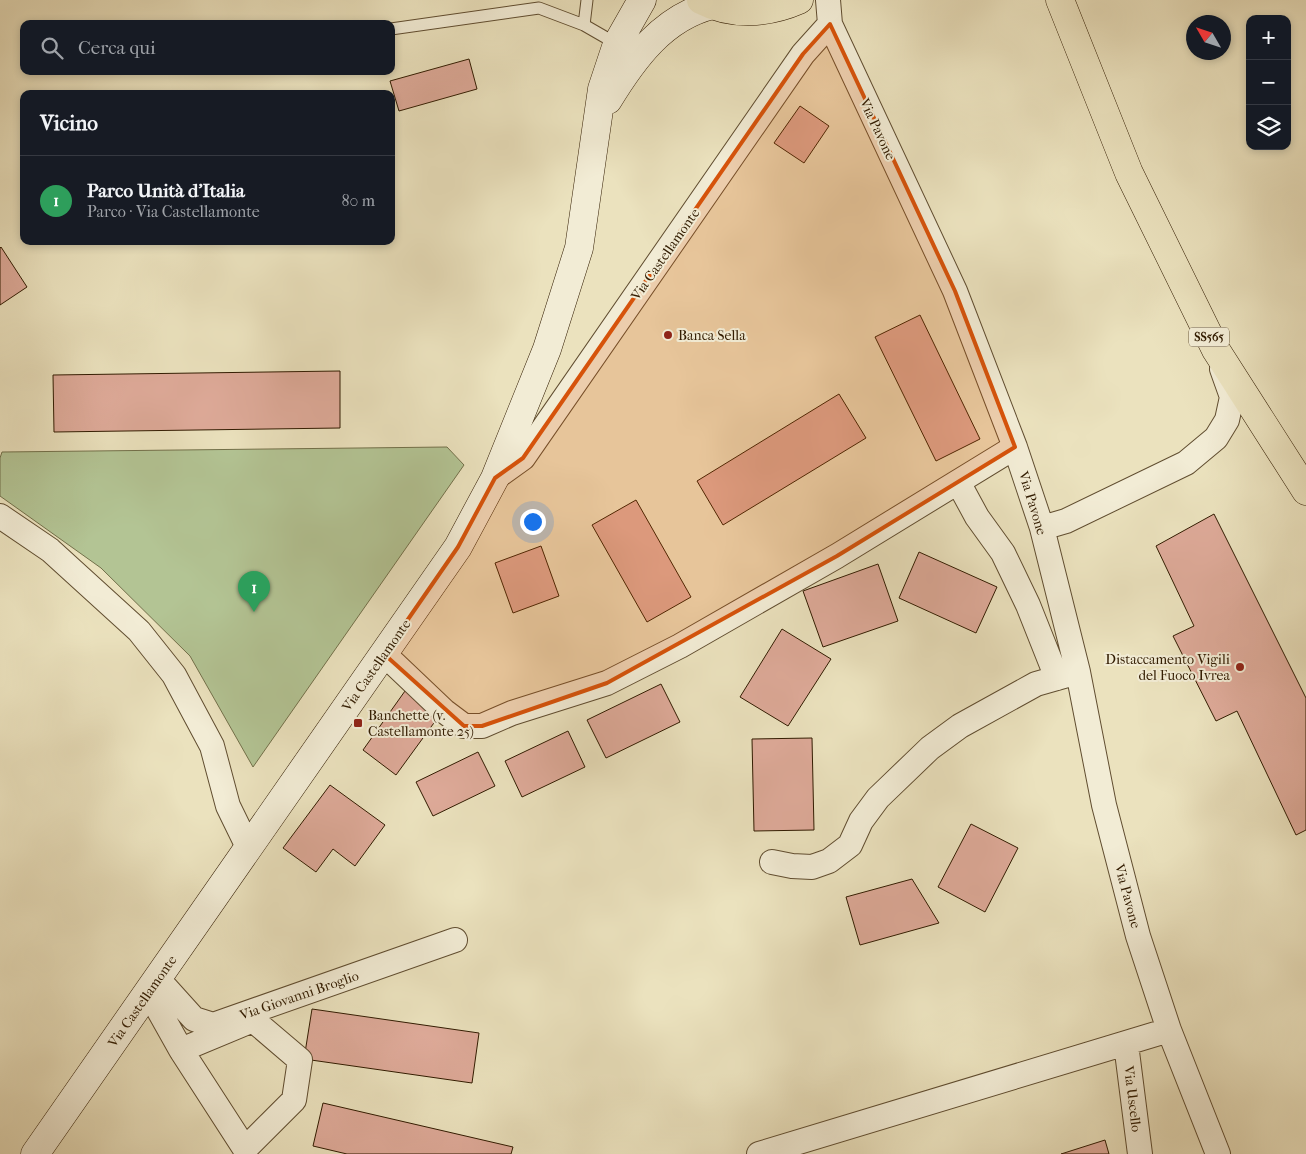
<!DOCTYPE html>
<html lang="it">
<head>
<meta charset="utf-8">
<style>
  body { margin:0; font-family:"IM FELL French Canon",serif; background:#242831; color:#f1f3f6 }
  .controls { position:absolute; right:15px; top:15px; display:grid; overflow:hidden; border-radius:10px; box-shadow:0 2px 8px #0003 }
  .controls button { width:45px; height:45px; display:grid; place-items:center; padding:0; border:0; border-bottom:1px solid #363941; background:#171b24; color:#f1f3f6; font:25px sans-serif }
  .compass { position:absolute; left:1186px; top:15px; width:45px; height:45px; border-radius:50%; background:#171b24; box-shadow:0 2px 8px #0003; rotate:309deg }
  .you { position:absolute; left:532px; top:521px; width:18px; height:18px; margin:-12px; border:4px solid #fff; border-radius:50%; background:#1a73e8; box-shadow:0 0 0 8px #1a73e833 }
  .badge { display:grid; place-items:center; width:32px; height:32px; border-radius:50%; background:#c59692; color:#fff; font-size:16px; font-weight:700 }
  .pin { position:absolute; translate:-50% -41px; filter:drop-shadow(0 1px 2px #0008) }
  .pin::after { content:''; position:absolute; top:26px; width:18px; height:15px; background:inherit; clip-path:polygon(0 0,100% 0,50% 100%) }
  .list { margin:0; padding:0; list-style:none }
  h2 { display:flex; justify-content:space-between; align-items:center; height:65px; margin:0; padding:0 20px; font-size:21px }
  h2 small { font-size:16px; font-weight:400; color:#9ea1a6 }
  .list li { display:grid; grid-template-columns:32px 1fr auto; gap:15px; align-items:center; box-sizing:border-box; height:90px; padding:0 20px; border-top:1px solid #363941 }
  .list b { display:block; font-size:19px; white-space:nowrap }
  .list p { margin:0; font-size:16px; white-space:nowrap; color:#9ea1a6 }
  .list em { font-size:16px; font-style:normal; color:#9ea1a6 }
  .icon { flex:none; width:28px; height:28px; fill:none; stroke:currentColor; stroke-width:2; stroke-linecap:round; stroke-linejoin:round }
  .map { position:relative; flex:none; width:1306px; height:1154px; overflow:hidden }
  .search { position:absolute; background:#171b24; box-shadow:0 2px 8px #0003; left:20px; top:20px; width:375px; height:55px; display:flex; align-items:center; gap:12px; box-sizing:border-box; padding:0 18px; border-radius:10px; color:#9ea1a6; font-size:19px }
  .panel { position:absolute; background:#171b24; box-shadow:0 2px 8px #0003; left:20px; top:90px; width:375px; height:155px; border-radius:10px }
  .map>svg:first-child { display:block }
  .green { fill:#b3c494; stroke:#72704a }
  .building { fill:#deaa99; stroke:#311b00 }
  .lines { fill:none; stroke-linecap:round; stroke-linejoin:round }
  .lane-casing { stroke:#604d30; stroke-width:13 }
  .street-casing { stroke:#604d30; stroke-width:26 }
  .secondary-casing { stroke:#311b00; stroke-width:29 }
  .primary-casing { stroke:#311b00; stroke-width:29 }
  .lane { stroke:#f2ecd5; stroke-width:11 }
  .street { stroke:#f2ecd5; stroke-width:24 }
  .secondary { stroke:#f2ecd5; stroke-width:28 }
  .primary { stroke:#ebe2be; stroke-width:28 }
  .marked { fill:#d6530b; fill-opacity:0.2; stroke:#d6530b; stroke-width:4; stroke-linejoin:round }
  .poi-dot { fill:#8f2418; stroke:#f2ecd5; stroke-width:2 }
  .labels { text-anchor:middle; stroke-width:4; stroke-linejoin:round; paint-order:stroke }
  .shield { fill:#f2ecd5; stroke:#6b5a40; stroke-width:1 }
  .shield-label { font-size:12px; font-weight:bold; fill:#311b00 }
  .street-label { font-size:14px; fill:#311b00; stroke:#f2ecd5 }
  .poi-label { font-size:14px; fill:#311b00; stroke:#f2ecd5; text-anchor:start }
</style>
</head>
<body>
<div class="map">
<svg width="1306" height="1154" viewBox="0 0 1306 1154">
  <rect width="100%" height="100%" fill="#ebe2be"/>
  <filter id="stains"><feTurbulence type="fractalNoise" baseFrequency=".004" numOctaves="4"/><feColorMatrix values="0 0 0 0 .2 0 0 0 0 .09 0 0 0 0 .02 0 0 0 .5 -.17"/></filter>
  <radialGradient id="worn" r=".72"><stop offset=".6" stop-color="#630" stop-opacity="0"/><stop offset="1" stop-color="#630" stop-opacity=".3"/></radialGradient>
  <!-- green -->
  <path class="green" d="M447,447L464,465L253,767L190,656L101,568L0,496V458L2,452Z"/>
  <!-- building -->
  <path class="building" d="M469,59L477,89L399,111L390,81Z
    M800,106L829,126L804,163L774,143Z
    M1,247L27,287L0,305V248Z
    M920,315L980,439L936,461L875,337Z
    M340,371V428L54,432L53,375Z
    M839,394L866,438L723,525L697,481Z
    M636,500L691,597L647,622L592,525Z
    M1214,514L1306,698V830L1296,835L1237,711L1216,721L1173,636L1194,626L1156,546Z
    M541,546L559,596L513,613L495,563Z
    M919,552L997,587L976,633L899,598Z
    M878,564L898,621L823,647L803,591Z
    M782,629L831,659L788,726L740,697Z
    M661,684L680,722L606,758L587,720Z
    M405,691L439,716L396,775L363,750Z
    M568,731L585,767L522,797L505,761Z
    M812,738L814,830L754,831L752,739Z
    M478,752L495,786L433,816L416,782Z
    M330,785L385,825L355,866L333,849L316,872L283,848Z
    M971,824L1018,848L985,912L938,887Z
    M912,879L939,923L860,945L846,897Z
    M312,1009L479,1033L472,1083L304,1059Z
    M323,1103L513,1147L511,1154H347L313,1146Z
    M1105,1140L1109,1154H1061Z"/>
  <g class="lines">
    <!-- lane casing -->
    <g class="lane-casing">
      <path id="lane" d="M584,25L587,0
        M391,29L539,8L584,25L617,44"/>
    </g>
    <!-- street casing -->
    <g class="street-casing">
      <path id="street" d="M828,0L830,24L955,291L1015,447L1042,528L1078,672L1104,805L1138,936L1169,1030L1218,1154
        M495,478L523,458L803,54L830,24
        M958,482L977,517L1003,553L1028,605L1057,678
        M0,516L50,550L139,631L174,675L212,746L228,806L248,847
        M1042,528L1066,521L1186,463L1216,438L1227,420L1232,397L1222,369
        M384,654L444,711L464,726H482L512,713L607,683L680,646L837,556L1015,447
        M772,862L792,866L812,867L829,861L850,845L861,821L878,798L930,748L960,726L1036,684L1078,672
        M157,978L194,1019L213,1025L455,940
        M148,991L181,1050L245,1149L294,1100L300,1060L253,1020L181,1050
        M1126,1044L1140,1154
        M759,1154L1169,1030"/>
    </g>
    <!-- secondary casing -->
    <g class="secondary-casing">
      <path id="secondary" d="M608,100C633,59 663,17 713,5
        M35,1154L458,547L495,478L547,349L579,248L602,89L617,44L642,0"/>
    </g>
    <!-- primary casing -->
    <g class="primary-casing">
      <path id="primary" d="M701,0C732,16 767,14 799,0
        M1060,0L1129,173L1216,350L1306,491"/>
    </g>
    <!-- lane -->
    <use href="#lane" class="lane"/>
    <!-- street -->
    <use href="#street" class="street"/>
    <!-- secondary -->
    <use href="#secondary" class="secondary"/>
    <!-- primary -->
    <use href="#primary" class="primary"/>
  </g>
  <!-- marked area -->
  <path class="marked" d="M830,24L955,291L1015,447L837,556L607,683L482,726H464L384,654L458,547L495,478L523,458L803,54Z"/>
  <!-- markers -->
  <g class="poi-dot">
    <circle cx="668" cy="335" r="5"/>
    <circle cx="1240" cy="667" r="5"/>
    <rect x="353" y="718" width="10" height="10" rx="2.5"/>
  </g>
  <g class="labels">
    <!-- shield labels -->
    <rect class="shield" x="1189" y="327.5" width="40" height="19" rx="4"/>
    <g class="shield-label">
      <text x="1209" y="341">SS565</text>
    </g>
    <!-- street labels -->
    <g class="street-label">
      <text transform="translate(878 129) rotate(65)" y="5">Via Pavone</text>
      <text transform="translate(665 254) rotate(-55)" y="5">Via Castellamonte</text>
      <text transform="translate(1033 503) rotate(73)" y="5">Via Pavone</text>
      <text transform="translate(376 665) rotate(-55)" y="5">Via Castellamonte</text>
      <text transform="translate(1128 896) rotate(75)" y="5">Via Pavone</text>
      <text transform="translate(299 995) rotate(-19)" y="5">Via Giovanni Broglio</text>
      <text transform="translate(142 1001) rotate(-55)" y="5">Via Castellamonte</text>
      <text transform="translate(1133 1099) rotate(83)" y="5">Via Uscello</text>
    </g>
    <!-- poi labels -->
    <g class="poi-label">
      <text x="678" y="340">Banca Sella</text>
      <text x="1230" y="664" text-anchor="end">Distaccamento Vigili<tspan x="1230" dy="16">del Fuoco Ivrea</tspan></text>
      <text x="368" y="720">Banchette (v.<tspan x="368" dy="16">Castellamonte 25)</tspan></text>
    </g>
  </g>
  <rect width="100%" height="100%" filter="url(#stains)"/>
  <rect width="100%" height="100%" fill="url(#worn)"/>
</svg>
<div class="controls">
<button>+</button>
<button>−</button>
<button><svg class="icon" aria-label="layers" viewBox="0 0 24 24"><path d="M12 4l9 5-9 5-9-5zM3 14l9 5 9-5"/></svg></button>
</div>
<svg class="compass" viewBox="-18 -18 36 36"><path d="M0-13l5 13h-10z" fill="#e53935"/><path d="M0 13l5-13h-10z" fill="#9ea1a6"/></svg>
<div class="you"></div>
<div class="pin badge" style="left:254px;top:612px;background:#2e9e5b">1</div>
<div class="search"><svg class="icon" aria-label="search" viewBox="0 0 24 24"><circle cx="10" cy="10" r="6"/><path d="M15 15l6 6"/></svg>Cerca qui</div>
<section class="panel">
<h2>Vicino<small></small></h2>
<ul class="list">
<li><span class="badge" style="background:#2e9e5b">1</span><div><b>Parco Unità d'Italia</b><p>Parco · Via Castellamonte</p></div><em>80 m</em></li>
</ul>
</section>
</div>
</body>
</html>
